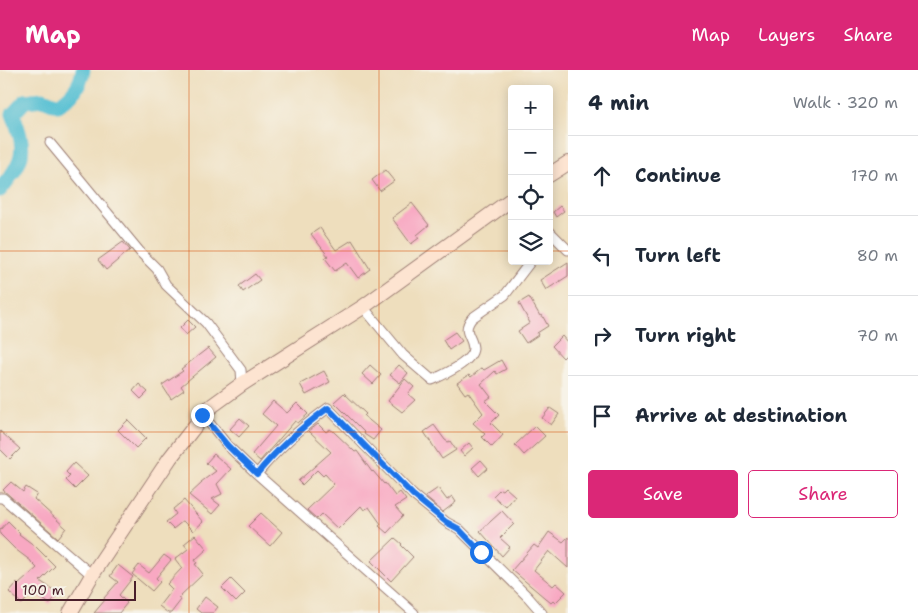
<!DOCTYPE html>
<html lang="en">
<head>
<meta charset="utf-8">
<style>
  body { margin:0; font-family:"Shantell Sans",sans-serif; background:#f6f6f7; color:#1f2937 }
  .controls { position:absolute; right:15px; top:15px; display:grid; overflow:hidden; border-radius:5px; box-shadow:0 2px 12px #0003 }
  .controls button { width:45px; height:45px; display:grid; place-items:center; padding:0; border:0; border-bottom:1px solid #e0e1e3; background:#fff; color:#1f2937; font:25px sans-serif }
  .scale { position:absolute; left:15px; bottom:12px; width:121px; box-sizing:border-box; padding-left:5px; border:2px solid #4a1f2b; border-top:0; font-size:14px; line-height:18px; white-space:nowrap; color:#4a1f2b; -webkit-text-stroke:4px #f7f3e8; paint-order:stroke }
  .stop { position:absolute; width:15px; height:15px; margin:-11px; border:4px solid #1a73e8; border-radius:50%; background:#fff }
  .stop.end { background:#1a73e8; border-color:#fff; box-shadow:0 1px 5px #0008 }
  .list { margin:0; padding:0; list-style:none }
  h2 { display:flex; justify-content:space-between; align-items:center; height:65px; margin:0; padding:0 20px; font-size:21px }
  h2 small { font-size:16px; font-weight:400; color:#747a83 }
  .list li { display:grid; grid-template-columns:32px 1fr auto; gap:15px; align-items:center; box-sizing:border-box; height:80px; padding:0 20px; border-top:1px solid #e0e1e3 }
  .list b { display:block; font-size:19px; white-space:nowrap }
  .list em { font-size:16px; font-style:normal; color:#747a83 }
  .actions { display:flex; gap:10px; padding:15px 20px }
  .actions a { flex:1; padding:11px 0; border:1px solid #db2777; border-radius:5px; text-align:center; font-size:18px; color:#db2777 }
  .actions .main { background:#db2777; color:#fff }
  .icon { flex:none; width:28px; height:28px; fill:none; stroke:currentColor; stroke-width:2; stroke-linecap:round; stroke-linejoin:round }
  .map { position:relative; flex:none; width:568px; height:543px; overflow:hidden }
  header { display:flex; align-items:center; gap:30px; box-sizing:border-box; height:70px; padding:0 25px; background:#db2777; color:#fff }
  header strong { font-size:24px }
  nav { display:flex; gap:28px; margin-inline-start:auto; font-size:18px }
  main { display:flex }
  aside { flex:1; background:#fff }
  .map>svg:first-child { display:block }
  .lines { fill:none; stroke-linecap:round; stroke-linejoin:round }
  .river { stroke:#57c0d3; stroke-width:15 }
  .building { fill:#f8a8c2 }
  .minor-casing { stroke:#9c7e74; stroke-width:11 }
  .secondary-casing { stroke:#9c7e74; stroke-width:16 }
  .minor { stroke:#fff; stroke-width:9 }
  .secondary { stroke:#fde4d1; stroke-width:14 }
  .route { stroke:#1a73e8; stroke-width:6 }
  .grid { fill:none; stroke:#d8530f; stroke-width:1; stroke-opacity:0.55 }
</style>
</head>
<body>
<header>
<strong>Map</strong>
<nav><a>Map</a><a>Layers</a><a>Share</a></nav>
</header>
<main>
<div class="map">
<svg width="568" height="543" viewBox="0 0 568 543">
  <rect width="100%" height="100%" fill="#f7f3e8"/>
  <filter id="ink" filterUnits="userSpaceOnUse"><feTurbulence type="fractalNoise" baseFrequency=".02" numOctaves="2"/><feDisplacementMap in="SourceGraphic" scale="10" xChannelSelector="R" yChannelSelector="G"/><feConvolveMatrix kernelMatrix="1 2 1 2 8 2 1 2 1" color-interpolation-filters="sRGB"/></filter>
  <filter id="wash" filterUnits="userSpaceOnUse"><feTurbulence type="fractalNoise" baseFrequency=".0096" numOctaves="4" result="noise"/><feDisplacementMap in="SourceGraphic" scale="20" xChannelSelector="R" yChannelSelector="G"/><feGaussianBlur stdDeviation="1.12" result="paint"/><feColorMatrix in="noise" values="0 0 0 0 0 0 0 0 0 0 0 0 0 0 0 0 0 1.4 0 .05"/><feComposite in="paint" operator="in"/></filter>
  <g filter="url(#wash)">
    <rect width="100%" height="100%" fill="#eedebd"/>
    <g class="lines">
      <!-- river -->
      <path class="river" d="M0,120C25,89 27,82 13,44L25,31L43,29L58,35C71,27 81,15 83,0"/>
    </g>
    <g id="blocks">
      <!-- building -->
      <path class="building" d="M385,100L394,111L380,121L372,110Z
        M412,133L429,155L417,165L419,168L411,174L392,148Z
        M560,136L564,141L556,147L553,142Z
        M320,158L336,180L352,170L370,199L358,208L347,193L335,201L325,188L328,186L311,164Z
        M123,172L130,180L106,200L98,190Z
        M568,192V206L546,220L540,210Z
        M255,204L260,210L243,222L239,216Z
        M529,227L540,246L542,245L548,256L537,263L538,265L526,273L518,261L530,253L519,233Z
        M188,250L195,257L186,265L180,258Z
        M455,262L462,271L449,280L443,270Z
        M562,266L568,273V283L563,288L552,276Z
        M208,278L216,287L181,316L184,320L171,329L162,315L183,301L181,299Z
        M501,290L506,299L497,304L495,301L481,314L491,327L485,331L499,345L491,353L503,365L492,377L482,367L485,364L473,353L483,343L468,322L465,324L457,313L469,305L471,307L482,298L484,300Z
        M370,295L381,305L373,314L362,304Z
        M399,295L408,303L400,313L390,305Z
        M324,301L330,312L306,325L300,314Z
        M405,309L414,317L408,324L415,330L402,342L388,331Z
        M139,314L148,322L141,329L133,321Z
        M344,323L366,344L364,346L381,360L373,370L364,364L365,363L334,332Z
        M273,331L287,343L297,333L308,344L298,353L295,351L260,391L252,384L276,356L262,344Z
        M550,338L559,344L551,355L542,348Z
        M240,348L249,356L239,367L230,359Z
        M128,350L146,368L136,378L118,360Z
        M318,354L326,362L330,359L334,362L355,382L357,381L372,402L373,401L384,414L385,413L395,426L400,422L406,430L395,437L403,446L387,463L379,456L381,454L369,437L364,440L361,436L338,459L322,444L317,449L307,440L334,414L325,404L323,406L317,400L302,415L298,411L331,382L309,361Z
        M434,355L445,370L448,372L450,371L456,380L442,389L424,362Z
        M535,356L545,366L524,385L515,375Z
        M0,361L20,379L10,389L0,379Z
        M469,373L473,378L464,386L460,381Z
        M214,384L231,399L217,414L222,424L212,429L220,435L212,444L189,425L202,413L201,412L216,401L206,393Z
        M481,390L488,398L479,406L472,398Z
        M74,393L88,406L75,419L66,410L70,406L66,402Z
        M11,412L23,422L26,417L37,424L34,429L66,458L58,468L3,420Z
        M505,417L515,426L506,437L493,426L500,419L502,420Z
        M438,418L447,430L452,426L456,432L443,442L425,427Z
        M184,430L203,452L193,461L183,451L173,459L166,452L176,444L173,439Z
        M502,441L514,454L500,468L510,477L502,486L480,461Z
        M261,443L282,462L270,476L248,456Z
        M8,451L20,463L19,464L35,476L55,496L40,511L58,523L50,534L33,522L22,534L9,522L17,513L18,515L37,498L31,492V491L15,479L0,464V460Z
        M549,462L563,472L568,467V498L549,481L534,500L553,516L556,513L566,522L555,533L553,531L551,533L512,500L534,475L538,478Z
        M195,465L207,479L195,490L197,493L195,494L203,504L178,528L181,530L171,543H168L159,536L172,519L167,514L182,498L175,489L188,479L184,474Z
        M395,468L402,474L401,475L413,487L391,511L371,491Z
        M164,485L171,490L156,508L160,512L152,521L132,504L139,495L149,503Z
        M118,495L133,507L119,525L127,533L119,543H94L105,530L104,528L118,512L110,506Z
        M231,509L245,523L236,532L222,518Z
        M205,527L218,537L213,543H201L196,539Z"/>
    </g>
  </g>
  <g filter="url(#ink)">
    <use href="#blocks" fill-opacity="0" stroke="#9c7e74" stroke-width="1"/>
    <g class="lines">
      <!-- minor casing -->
      <g class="minor-casing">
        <path id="minor" d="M50,73L140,182L157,199L166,215L206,253L241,300L242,314
          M549,161L568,180
          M363,237L403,285L432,310C443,305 473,292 473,278C472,265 461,262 472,248L505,225L531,191
          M203,345L228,376L257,404L414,543
          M257,404C277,379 302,357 328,338L413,425L446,452L459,459L528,527L542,543
          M0,428H3L92,505"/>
      </g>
      <!-- secondary casing -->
      <g class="secondary-casing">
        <path id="secondary" d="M549,105L568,93
          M70,543L92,505L170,388L209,338L242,314L363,237L512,129"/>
      </g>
      <!-- minor -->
      <use href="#minor" class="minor"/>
      <!-- secondary -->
      <use href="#secondary" class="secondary"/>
    </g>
  </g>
  <g class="lines" filter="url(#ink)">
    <!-- route -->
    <path class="route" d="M202,345L228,376L257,404C277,379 302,357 328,338L413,425L446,452L459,459L481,482"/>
  </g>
  <!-- grid -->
  <path class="grid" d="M189,0V543M379,0V543M0,181H512M549,181H568M0,362H568"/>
</svg>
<div class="controls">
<button>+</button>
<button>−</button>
<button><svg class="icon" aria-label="locate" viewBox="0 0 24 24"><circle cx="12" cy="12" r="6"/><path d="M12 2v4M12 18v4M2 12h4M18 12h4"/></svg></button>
<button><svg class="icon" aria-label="layers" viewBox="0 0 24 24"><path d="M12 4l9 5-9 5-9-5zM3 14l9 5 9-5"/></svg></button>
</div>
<div class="scale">100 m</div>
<div class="stop" style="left:481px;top:482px"></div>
<div class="stop end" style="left:202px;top:345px"></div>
</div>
<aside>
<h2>4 min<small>Walk · 320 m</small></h2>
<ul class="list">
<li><svg class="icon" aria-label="ahead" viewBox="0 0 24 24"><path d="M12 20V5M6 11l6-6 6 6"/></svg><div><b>Continue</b></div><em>170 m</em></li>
<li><svg class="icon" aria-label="left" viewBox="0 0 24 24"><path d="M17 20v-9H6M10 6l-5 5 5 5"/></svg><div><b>Turn left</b></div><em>80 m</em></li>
<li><svg class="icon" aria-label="right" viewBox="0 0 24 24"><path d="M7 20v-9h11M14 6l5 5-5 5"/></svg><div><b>Turn right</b></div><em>70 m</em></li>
<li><svg class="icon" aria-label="arrive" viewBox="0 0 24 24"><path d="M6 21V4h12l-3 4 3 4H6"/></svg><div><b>Arrive at destination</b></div></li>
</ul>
<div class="actions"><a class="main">Save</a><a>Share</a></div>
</aside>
</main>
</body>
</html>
